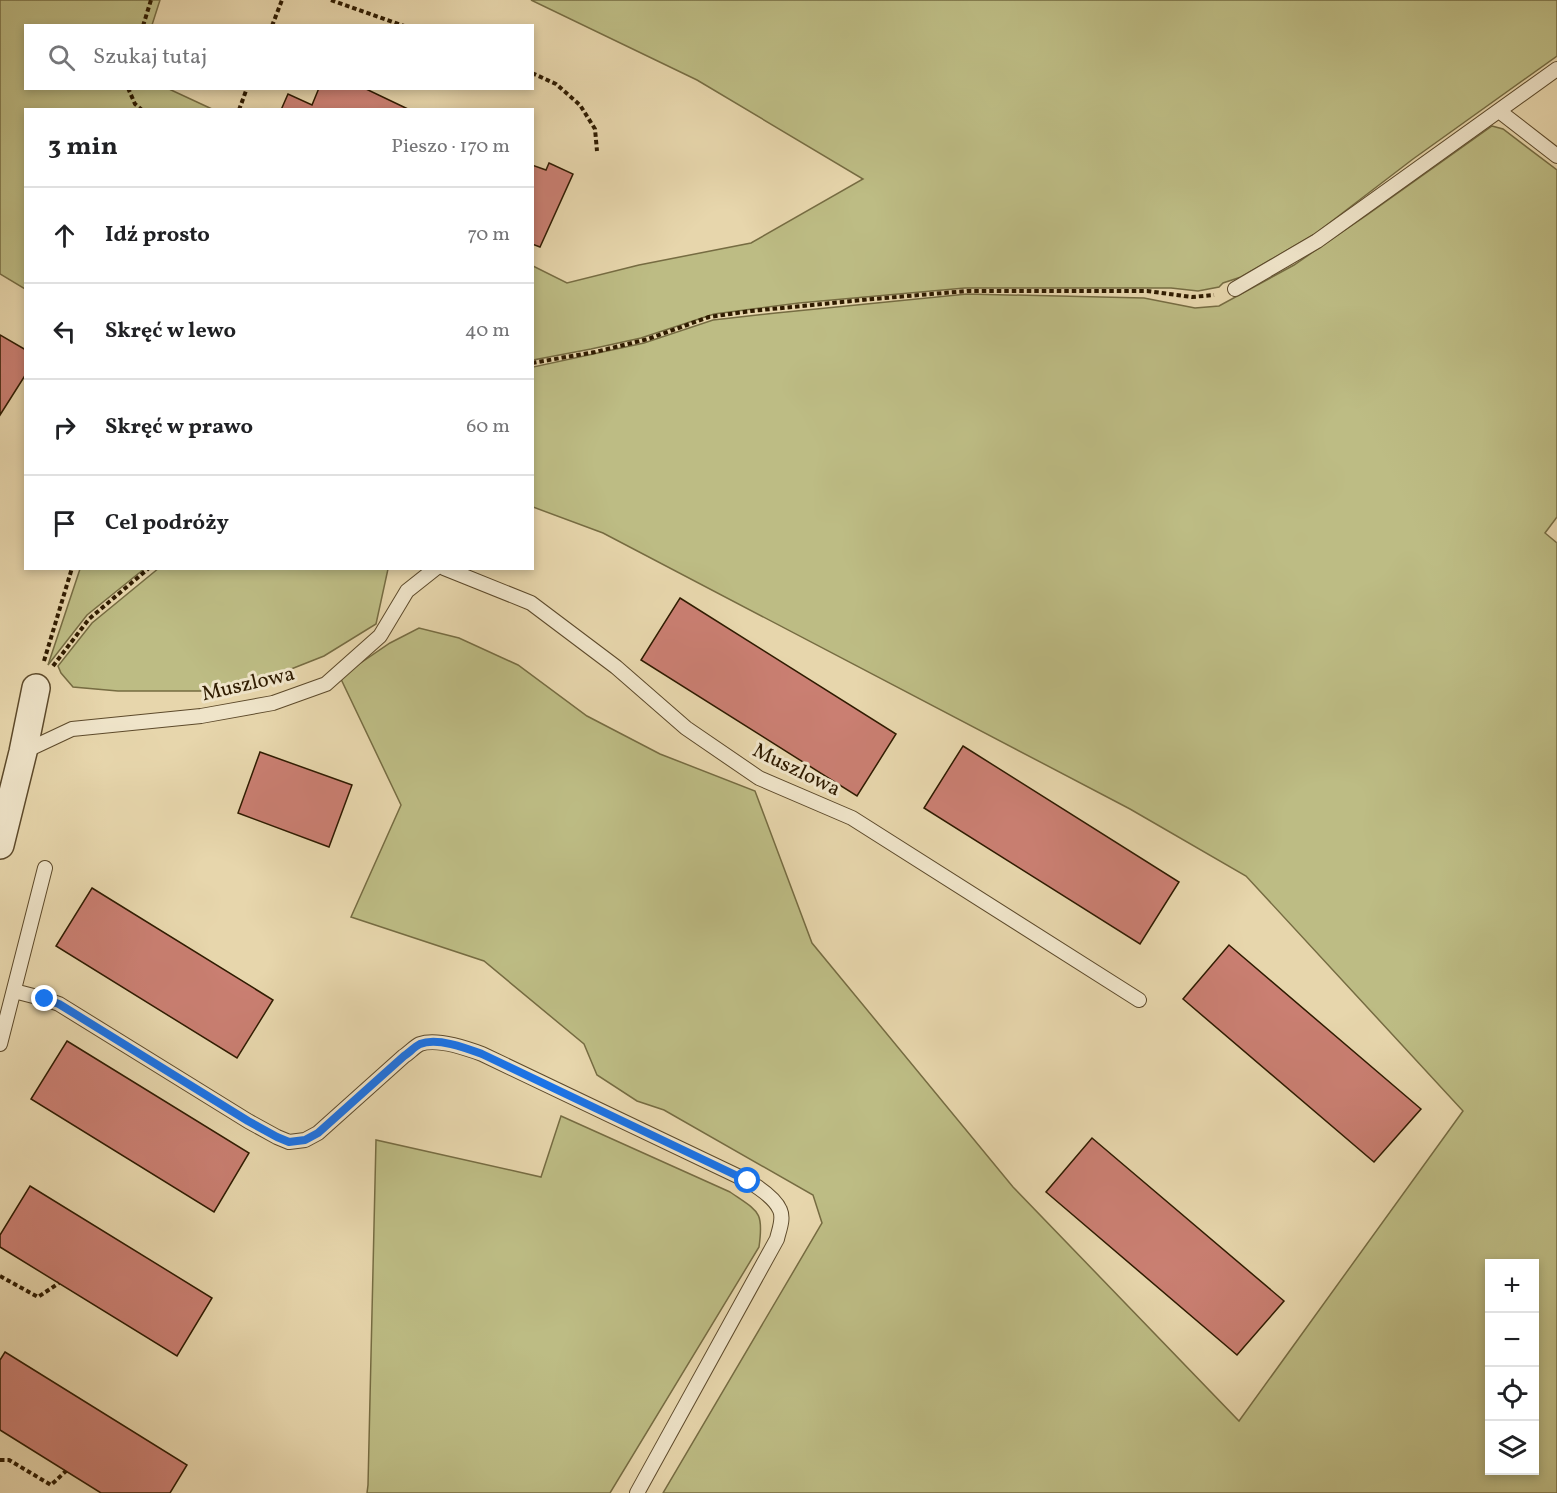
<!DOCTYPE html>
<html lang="pl">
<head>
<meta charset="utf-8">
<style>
  body { margin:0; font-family:Vollkorn,serif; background:#f6f6f6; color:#202124 }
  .controls { position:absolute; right:18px; bottom:18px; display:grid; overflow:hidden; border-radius:0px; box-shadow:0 3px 9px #0003 }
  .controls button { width:54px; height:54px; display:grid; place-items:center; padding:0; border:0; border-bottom:2px solid #e0e0e0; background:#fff; color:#202124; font:30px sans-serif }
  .stop { position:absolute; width:18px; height:18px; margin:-14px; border:4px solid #1a73e8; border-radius:50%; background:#fff }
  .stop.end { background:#1a73e8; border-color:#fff; box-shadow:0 2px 6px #0008 }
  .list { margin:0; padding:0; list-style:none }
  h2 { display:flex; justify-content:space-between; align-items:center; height:78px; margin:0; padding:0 24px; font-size:26px }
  h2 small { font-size:20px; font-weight:400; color:#757577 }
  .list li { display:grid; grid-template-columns:39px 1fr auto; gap:18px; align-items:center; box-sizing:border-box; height:96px; padding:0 24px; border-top:2px solid #e0e0e0 }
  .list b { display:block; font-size:22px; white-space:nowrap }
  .list em { font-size:20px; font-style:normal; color:#757577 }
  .icon { flex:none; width:33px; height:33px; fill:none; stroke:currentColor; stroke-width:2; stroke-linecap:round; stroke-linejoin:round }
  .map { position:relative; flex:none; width:1557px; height:1493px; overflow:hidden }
  .search { position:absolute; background:#fff; box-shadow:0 3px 9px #0003; left:24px; top:24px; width:510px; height:66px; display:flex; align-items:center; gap:15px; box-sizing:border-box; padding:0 21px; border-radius:0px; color:#757577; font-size:22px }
  .panel { position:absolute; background:#fff; box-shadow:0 3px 9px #0003; left:24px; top:108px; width:510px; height:462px; border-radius:0px }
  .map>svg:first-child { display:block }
  .green { fill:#bdbc84; stroke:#766c42; stroke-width:1.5; fill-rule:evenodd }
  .building { fill:#ca7f72; stroke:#2f1b00; stroke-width:1.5 }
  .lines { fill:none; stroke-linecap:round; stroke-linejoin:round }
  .service-casing { stroke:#5d4a2b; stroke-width:16 }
  .minor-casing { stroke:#5d4a2b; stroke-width:30 }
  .path { stroke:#2f1b00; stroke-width:4; stroke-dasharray:4.5 3; stroke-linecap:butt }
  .service { stroke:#efe4c9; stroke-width:14 }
  .minor { stroke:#efe4c9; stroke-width:27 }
  .route { stroke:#1a73e8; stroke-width:8 }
  .labels { text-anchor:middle; stroke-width:6; stroke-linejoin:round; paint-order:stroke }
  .street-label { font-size:21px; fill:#2f1b00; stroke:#efe4c9 }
</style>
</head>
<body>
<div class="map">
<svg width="1557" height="1493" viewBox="0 0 1557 1493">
  <rect width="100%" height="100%" fill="#e7d6ac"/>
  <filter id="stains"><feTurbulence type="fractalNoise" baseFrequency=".00333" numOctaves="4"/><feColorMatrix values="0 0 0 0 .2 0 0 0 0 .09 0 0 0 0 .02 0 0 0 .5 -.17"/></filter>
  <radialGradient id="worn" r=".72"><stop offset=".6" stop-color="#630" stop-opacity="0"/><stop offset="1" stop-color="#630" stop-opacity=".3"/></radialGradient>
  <!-- green -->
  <path class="green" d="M0,0H160L152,25L26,26V88L169,89L212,109L26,110L25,289L0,274Z
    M531,0H1557V56L1413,159L1315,234L1241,277L1223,283L1219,287L1198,291L1171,288H965L799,303L714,314L641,338L591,349L533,360V266L567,283L639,265L751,243L863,179L697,80Z
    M1492,126L1503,129L1557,170V517L1545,533L1557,543V1493H663L822,1223L813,1195L664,1110L637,1101L597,1075L584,1044L484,961L351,917L401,805L340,677L390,643L419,628L459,638L518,665L587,716L660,754L755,791L812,943L1013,1187L1239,1421L1463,1111L1246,876L1130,809L603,533L533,507V367L644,343L713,320L776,313L967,294L1144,298L1195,308L1219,306L1294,265L1367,215ZM1490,1264H1534V1470H1490Z
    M159,568H388V569L376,624L324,656L276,675L201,691H118L73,687L61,673L58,666L92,623Z
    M80,569H144L87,615L48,665Z
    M561,1116L730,1192C759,1212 764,1211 759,1247L610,1493H367L368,1485L376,1140L541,1177Z"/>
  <!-- building -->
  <path class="building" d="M319,88H364L410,110H281L288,94L312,105Z
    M549,163L573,174L540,247L532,244V165L546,170Z
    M0,335L26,350V374L0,415Z
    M680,598L896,734L857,796L641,660Z
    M963,746L1179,882L1140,944L924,808Z
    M260,752L352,785L329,847L238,813Z
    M92,888L273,1000L237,1058L56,946Z
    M1229,945L1421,1109L1374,1162L1183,999Z
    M67,1041L249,1153L214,1212L31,1099Z
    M1092,1138L1284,1301L1237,1355L1046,1192Z
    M30,1186L212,1298L177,1356L0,1247V1235Z
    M5,1352L187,1465L170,1493H101L0,1430V1360Z"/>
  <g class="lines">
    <!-- service casing -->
    <g class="service-casing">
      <path id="service" d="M1499,111L1557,156
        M1235,289L1317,241L1557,69
        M444,568L531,603L616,667L686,728L759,778L852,818L1139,1000
        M23,752L72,729L201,716L273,703L326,684L380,636L407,591L436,568
        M14,991L45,999L59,1004L248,1121L277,1137L289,1142L305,1140L318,1133L404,1056C409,1053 414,1047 420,1044C437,1038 466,1048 482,1054L748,1181C758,1187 775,1198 780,1210C784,1219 779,1230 777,1239L637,1493
        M0,1044L45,868"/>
    </g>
    <!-- minor casing -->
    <g class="minor-casing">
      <path id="minor" d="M0,845L23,752L36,688"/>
    </g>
    <!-- path -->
    <path class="path" d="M331,0L404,26
      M143,26L151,0
      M272,26L282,0
      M532,73L556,84L580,105L595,129L597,151
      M128,88L135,104L142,110
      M239,110L247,88
      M532,363L595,352L648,339L709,317L751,311L873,299L967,291H1147L1192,297L1214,295
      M44,661L72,568
      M53,666L89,619L149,568
      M0,1276L38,1297L59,1283
      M0,1460H9L51,1485L66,1471"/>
    <!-- service -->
    <use href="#service" class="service"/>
    <!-- minor -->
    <use href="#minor" class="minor"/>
  </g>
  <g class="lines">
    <!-- route -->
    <path class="route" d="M45,999L59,1004L248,1121L277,1137L289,1142L305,1140L318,1133L404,1056C409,1053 414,1047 420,1044C437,1037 466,1048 482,1054L748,1181"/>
  </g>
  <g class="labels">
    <!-- street labels -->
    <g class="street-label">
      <text transform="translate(248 683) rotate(-13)" y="7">Muszlowa</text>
      <text transform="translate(797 769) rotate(26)" y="7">Muszlowa</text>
    </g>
  </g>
  <rect width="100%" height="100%" filter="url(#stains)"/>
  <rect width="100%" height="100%" fill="url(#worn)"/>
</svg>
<div class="controls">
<button>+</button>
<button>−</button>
<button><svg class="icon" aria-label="locate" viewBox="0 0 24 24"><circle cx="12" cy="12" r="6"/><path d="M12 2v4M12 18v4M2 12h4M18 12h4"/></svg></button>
<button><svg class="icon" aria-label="layers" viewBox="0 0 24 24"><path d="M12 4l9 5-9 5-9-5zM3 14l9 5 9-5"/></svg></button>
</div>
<div class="stop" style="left:748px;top:1181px"></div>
<div class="stop end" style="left:45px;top:999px"></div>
<div class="search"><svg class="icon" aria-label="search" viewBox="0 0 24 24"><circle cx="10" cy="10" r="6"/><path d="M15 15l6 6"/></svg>Szukaj tutaj</div>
<section class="panel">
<h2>3 min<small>Pieszo · 170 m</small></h2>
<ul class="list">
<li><svg class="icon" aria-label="ahead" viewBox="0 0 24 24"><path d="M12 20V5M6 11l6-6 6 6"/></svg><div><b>Idź prosto</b></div><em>70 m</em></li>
<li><svg class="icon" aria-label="left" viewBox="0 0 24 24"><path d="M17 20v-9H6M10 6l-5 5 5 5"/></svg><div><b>Skręć w lewo</b></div><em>40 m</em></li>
<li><svg class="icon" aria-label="right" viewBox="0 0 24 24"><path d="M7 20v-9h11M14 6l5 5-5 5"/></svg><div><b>Skręć w prawo</b></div><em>60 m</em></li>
<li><svg class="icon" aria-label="arrive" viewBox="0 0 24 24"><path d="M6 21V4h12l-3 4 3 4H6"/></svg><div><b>Cel podróży</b></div></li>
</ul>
</section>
</div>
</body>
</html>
